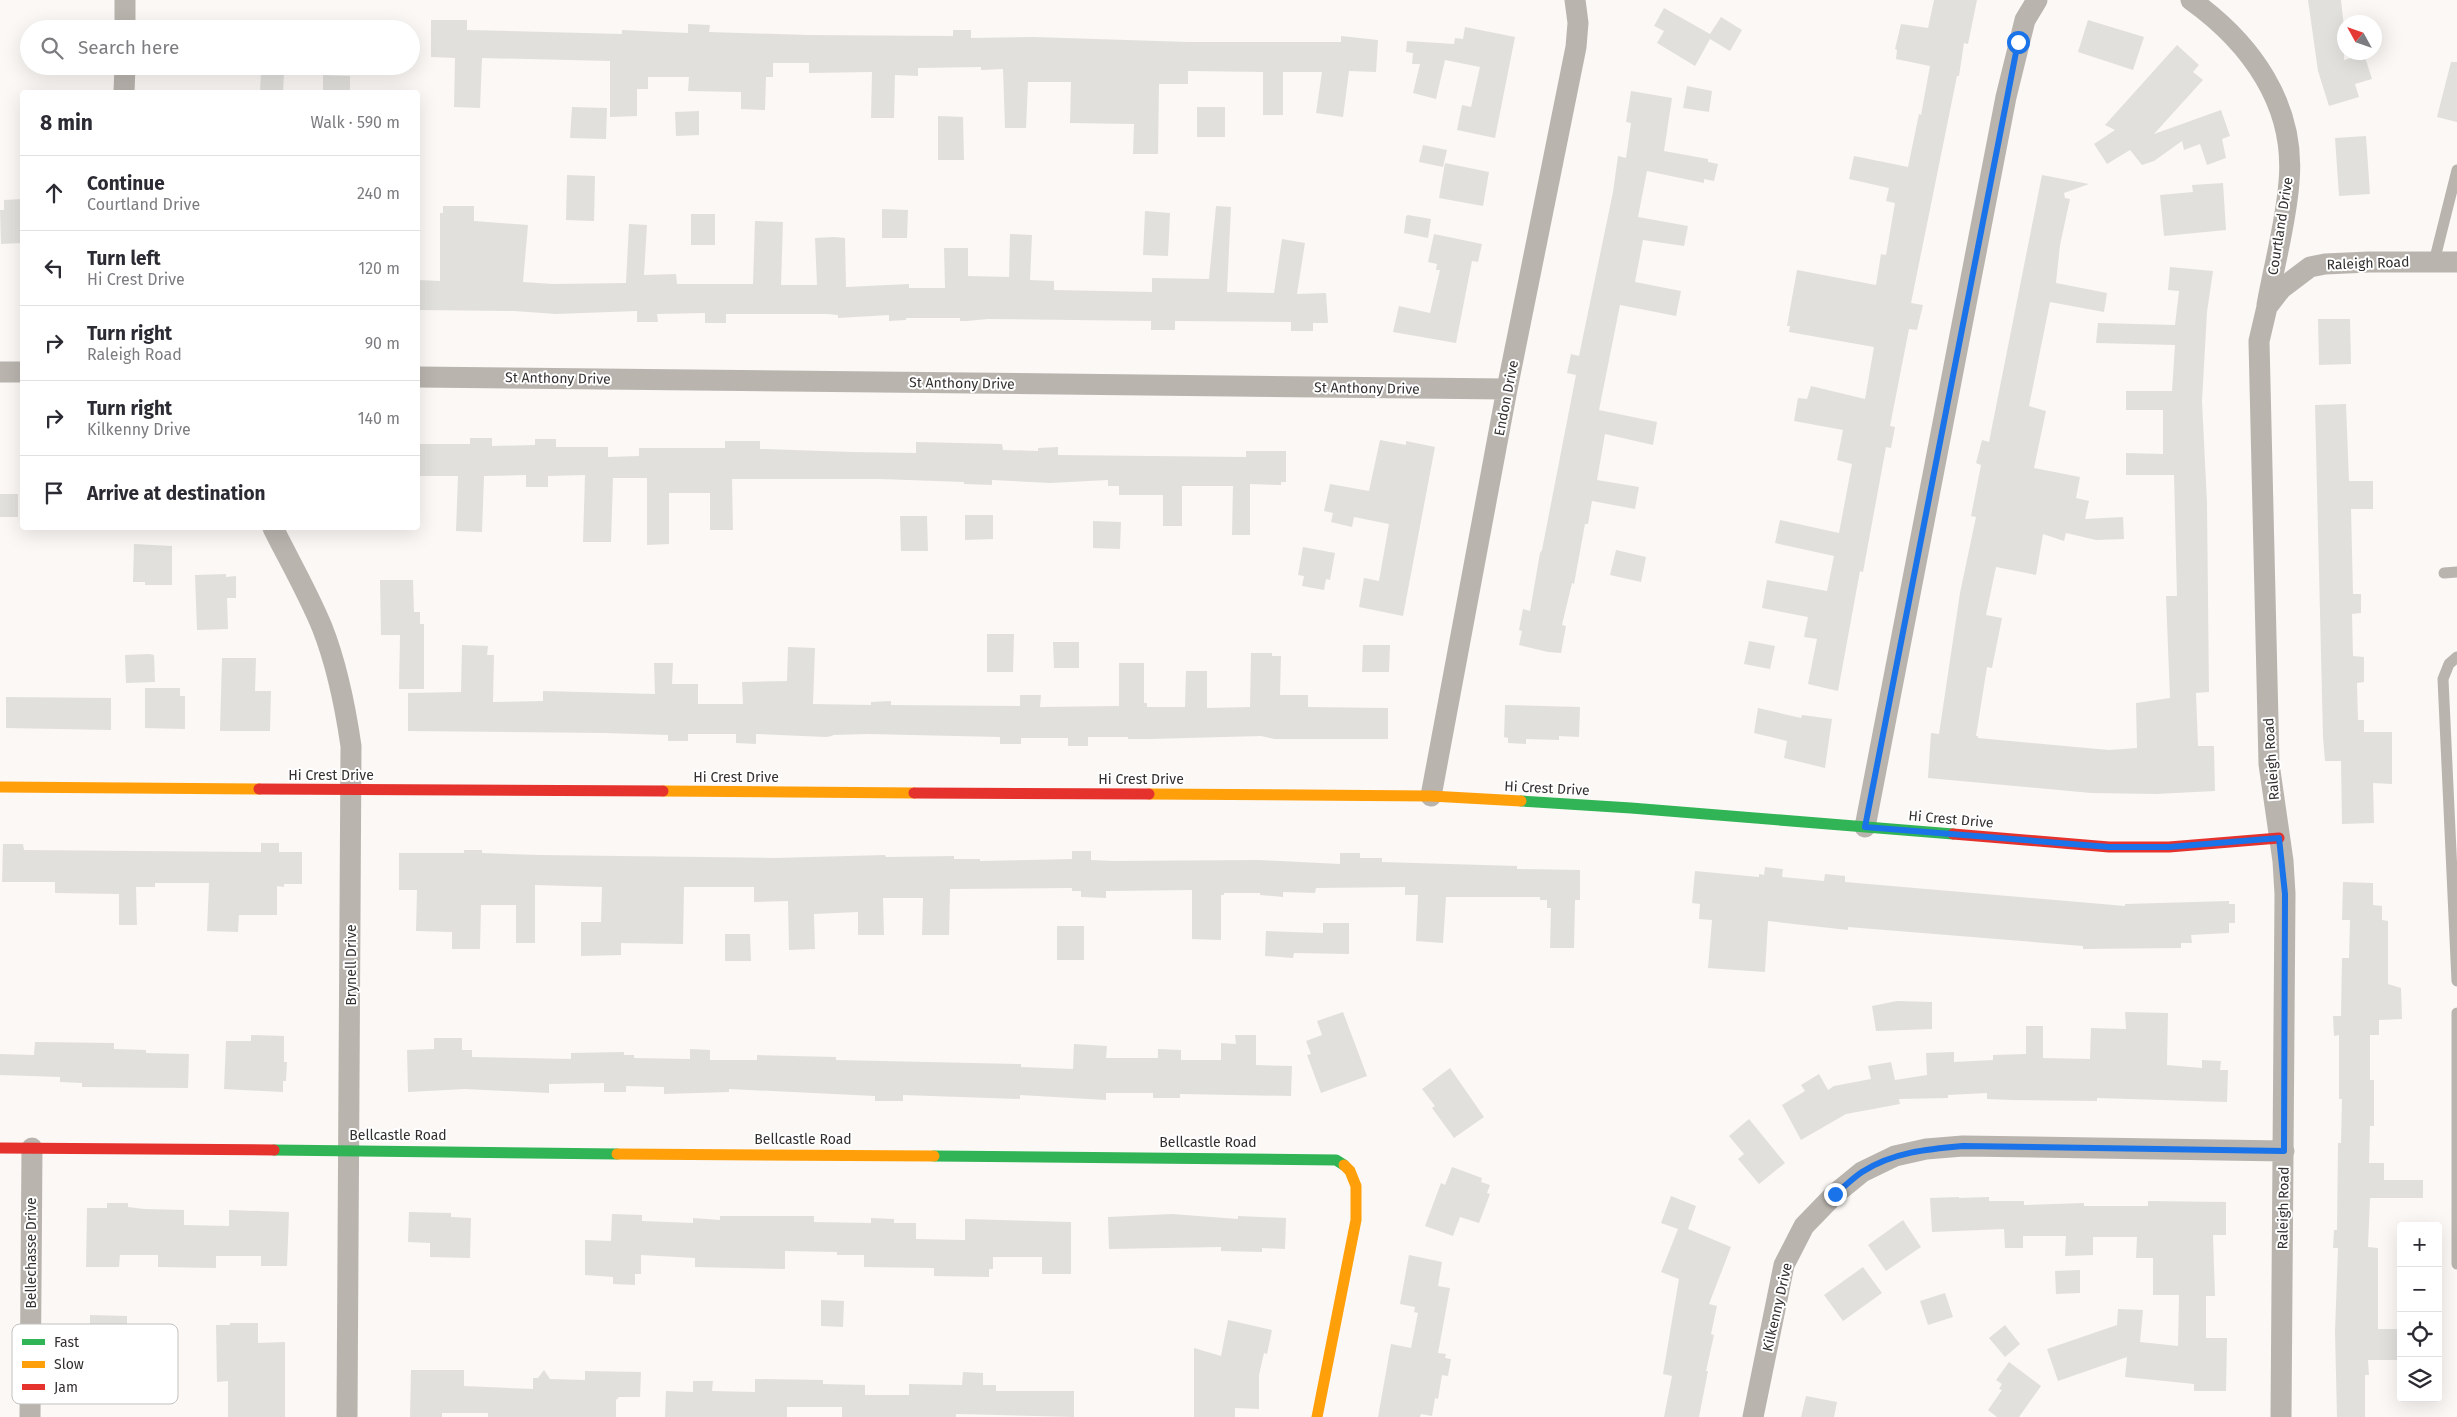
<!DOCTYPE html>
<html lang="en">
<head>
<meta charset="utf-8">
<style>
  body { margin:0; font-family:"Fira Sans",sans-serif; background:#f7f7f7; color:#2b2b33 }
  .controls { position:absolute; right:15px; bottom:15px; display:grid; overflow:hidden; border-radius:5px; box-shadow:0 5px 20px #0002 }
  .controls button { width:45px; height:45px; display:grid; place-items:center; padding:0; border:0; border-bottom:1px solid #e1e1e2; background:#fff; color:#2b2b33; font:25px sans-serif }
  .compass { position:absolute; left:2337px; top:15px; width:45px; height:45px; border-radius:50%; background:#fff; box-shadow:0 5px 20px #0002; rotate:310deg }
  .stop { position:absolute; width:15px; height:15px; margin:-11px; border:4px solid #1a73e8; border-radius:50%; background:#fff }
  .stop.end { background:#1a73e8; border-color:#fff; box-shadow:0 1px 5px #0008 }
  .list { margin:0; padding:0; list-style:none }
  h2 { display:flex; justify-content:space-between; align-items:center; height:65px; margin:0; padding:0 20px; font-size:21px }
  h2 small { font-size:16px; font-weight:400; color:#7c7c81 }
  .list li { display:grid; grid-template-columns:32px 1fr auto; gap:15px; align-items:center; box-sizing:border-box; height:75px; padding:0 20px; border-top:1px solid #e1e1e2 }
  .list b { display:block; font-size:19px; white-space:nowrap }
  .list p { margin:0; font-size:16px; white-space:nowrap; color:#7c7c81 }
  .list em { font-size:16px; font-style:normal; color:#7c7c81 }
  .icon { flex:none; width:28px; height:28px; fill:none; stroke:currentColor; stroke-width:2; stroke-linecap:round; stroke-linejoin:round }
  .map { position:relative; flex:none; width:2457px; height:1417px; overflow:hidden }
  .search { position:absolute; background:#fff; box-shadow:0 5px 20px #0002; left:20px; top:20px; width:400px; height:55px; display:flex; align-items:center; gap:12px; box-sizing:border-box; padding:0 18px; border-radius:28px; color:#7c7c81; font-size:19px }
  .panel { position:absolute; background:#fff; box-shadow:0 5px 20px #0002; left:20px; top:90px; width:400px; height:440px; border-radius:5px }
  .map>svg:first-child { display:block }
  .building { fill:#e2e0dd }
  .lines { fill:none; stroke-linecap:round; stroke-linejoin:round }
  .lane { stroke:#b9b4ae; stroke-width:11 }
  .street { stroke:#b9b4ae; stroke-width:21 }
  .fast { stroke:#30b455; stroke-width:11 }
  .slow { stroke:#ff9f0a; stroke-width:11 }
  .jam { stroke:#e5322d; stroke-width:11 }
  .route { stroke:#1a73e8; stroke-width:6 }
  .labels { text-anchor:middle; stroke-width:4; stroke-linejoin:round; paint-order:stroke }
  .street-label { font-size:14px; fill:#32302e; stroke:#fff }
  .key { fill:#fff; stroke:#c2c1c0; stroke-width:1 }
  .key-label { font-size:14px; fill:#32302e }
</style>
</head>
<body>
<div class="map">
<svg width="2457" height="1417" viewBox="0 0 2457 1417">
  <rect width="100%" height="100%" fill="#fbf8f5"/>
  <!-- building -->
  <path class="building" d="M1934,0H1977L1968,44L1964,43L1959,76H1957L1911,303L1923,305L1917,330L1909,329L1890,426L1895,427L1891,448L1886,447L1863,572L1860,571L1838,691L1808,684L1817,639L1804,637L1808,617L1762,608L1767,580L1827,591L1834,556L1775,543L1780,520L1839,533L1852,464L1837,460L1843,430L1794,421L1798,398L1807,399L1811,386L1865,399L1874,347L1789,332L1790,326H1787L1797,270L1876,285L1881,254L1886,255L1895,203L1886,201L1889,188L1849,179L1854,156L1908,167L1919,114L1921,115L1930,66L1896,59L1897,50L1895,49L1901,24L1928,28Z
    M2308,0H2341L2344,27V60L2364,54L2372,79L2355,84L2359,97L2329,106L2318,71Z
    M1664,8L1710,34L1721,17L1742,30L1730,51L1710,39L1695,66L1657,43L1664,31L1654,26Z
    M431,20H467V30L622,34V30L688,33V24L710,25L709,32L808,35L953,36V30H971V38L1034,37L1188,42H1341V36L1378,40L1376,72L1349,71L1343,117L1316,113L1322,72H1283V115H1263V72L1188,71V84H1159L1158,154H1133L1134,124L1070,123L1071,82H1028L1026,128H1005L1003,69L981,70V67L918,68V76L895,75L894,118H871L872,72L809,73V63H773V77H766L765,110L741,109V92L688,91L689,77H648V89H637V116L610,117V61L482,58L480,108L454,107L455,58L431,57Z
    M2088,20L2144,37L2133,70L2078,52Z
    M1465,27L1515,37L1495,138L1457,130L1462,105L1471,107L1480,67L1445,60L1436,99L1413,93L1420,64H1412L1413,53L1406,52L1407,41L1454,44L1455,38L1463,39Z
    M2177,45L2199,65L2193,72L2203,80L2154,134L2221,110L2230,136L2222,139L2226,158L2207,165L2200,144L2184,150L2182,141L2154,161L2142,165L2130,150L2107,164L2094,144L2115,130L2105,125Z
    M2451,62H2457V122L2437,117Z
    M261,73L284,74L283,92H260Z
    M323,75L350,76V92H323Z
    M1687,86L1712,91L1709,112L1683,108Z
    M1631,91L1672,98L1664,151L1708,159V162L1718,164L1714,181L1704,179V183L1647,171L1638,217L1688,226L1684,246L1643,240L1635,282L1681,291L1676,316L1620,305L1599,410L1657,422L1653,445L1605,434L1597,480L1639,487L1635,509L1592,501L1588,524H1585L1574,584L1572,583L1562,625L1566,626L1561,653L1548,652L1519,645L1522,631L1519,630L1523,609L1530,611L1540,553L1542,550L1576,375L1567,373L1571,354L1579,356L1613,192L1618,156L1626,158L1631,123L1626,122Z
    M572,107L607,108L606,139L570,138Z
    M1197,107H1225V137H1197Z
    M699,111V135L676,136L675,112Z
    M938,116L963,117L964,160H938Z
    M2366,136L2370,194L2339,196L2335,138Z
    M1423,145L1447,150L1443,167L1419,162Z
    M1445,163L1489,172L1483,206L1439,198Z
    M567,175L595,176L594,221L566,220Z
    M2042,175L2089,184L2064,193L2065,198L2070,199L2060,245L2056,283L2107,293L2104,312L2050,302L2029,406L2046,411L2034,468L2080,477L2076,498L2089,501L2085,519L2123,517L2124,539L2096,540L2066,533L2064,541L2043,534L2036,575L1996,567L1986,615L2002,618L1992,668L1987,667L1976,736H1978V738L2109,750L2137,748L2136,703L2170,698L2166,596H2177L2174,475H2126V453L2163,454V410H2126V391H2172L2175,345L2096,343L2098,323L2175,325L2179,291L2168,290L2170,267L2213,271L2207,312L2202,401L2207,503L2209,692L2196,693L2198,746H2214L2215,791L2156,794L2091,793L1928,778L1931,733L1939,734L1960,593L1976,517L1971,516L1981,465L1976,463L1982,440L1989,442Z
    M2223,183L2226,230L2164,236L2160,195L2193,192L2192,185Z
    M22,199V243L1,244L0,210H4V200Z
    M443,206H474V221L528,225L523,282L553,284L626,283L629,224L647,225L644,275L676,274L677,284H753L755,221L783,222L781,285H817L815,238L834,237L845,238L846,287L909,284V288H945L944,248H968V276L1009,277L1010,234L1032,235L1030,280L1054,281V290L1152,292V278L1209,279L1216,206L1231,207L1227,292L1274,293L1282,239L1305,243L1297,294L1326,293L1328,323H1313V331H1291V322L1175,321V330H1151V321L988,319L967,321H960V318H906V320L889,321V315L838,318V315L827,314H726V323H705V313L657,314L658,322H637V311L556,314L514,311L418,310V280L440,281V213H443Z
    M882,209L908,210L907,238H882Z
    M1145,211L1170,213L1168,256L1143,255Z
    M691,214H715V245H691Z
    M1408,215L1431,219L1428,238L1404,233L1406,216Z
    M1434,234L1482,244L1478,262L1472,261L1456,343L1393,332L1399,306L1430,313L1440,270H1436L1437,264L1428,262Z
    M2318,319H2350L2351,364L2319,365Z
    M2346,404L2349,481H2373V509H2351L2353,594H2361V613L2352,614L2353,656L2364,657V682L2357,683L2358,720H2364V732H2392V784L2373,783L2374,823L2342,824L2341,761H2325L2323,737L2315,405Z
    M470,438H492V446L535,445V439H556V447H608V457L639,456V448H725V441H760V449H764L852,452L916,453V442L1002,444L1003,450L1038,451V448L1058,447V455L1246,457V451H1286V482H1281V485L1250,484V535H1232L1233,486H1182V526H1163V495H1119V486H1108V480L1050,483L992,480V485L964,484V482L880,479H732L733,530H710V493H669V544L647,545V478H613L611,542H583L585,475L548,476V487H526V475L484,476L482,532L456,531L458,476H418V444H470Z
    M1380,440L1406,445V441L1435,447L1403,616L1359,607L1364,578L1379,581L1389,524L1354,517L1352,527L1331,522L1333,513L1324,511L1330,484L1369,491Z
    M0,494H18V517H0Z
    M965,515H993V539L965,540Z
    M900,516H927L928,551H901Z
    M1093,521L1121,522L1120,549L1093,548Z
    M134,544L172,546V585H145V582H133Z
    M1303,547L1335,553L1330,580L1326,579L1324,590L1302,586L1304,576L1298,575Z
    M1616,550L1646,557L1641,582L1610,575Z
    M226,574V577L236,576V598H227L228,629L197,630L195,575Z
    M380,580H413L414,612H420V624H424V689H399L400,635H381Z
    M987,634H1014L1013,672H987Z
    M1749,641L1775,646L1770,669L1744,664Z
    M1053,642H1079V668H1054Z
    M462,645L488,646L487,655H494L493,702L543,701V691L655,694L654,663H673L672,684H698V704H743L742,682L787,681L788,647L815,648L813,704L871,705V702L891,701V705L1020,706V695H1041L1040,707L1119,706V663H1144V703H1147V707H1185L1186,671H1207V708L1250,707L1251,653H1272V656H1281L1280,695H1308V707L1388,708V739H1274L1261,736L1150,739H1128V737H1088V746H1068V738H1021V744H1000V737L868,734L833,735L832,736L826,737L756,734V744L736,743V734H688V741H668V735L604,733L408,731V693L461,692Z
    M1363,645H1390L1389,672H1362Z
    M149,654L154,655L155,682L126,683L125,655Z
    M222,658H256L255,691H271L270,731H220Z
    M145,688H180V696H185V729L145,728Z
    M6,697L111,698V730L6,728Z
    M1505,705L1580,707L1579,737L1559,736V740L1526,739V744L1508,743V738L1504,737Z
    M1758,708L1801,718L1802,715L1832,719L1825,768L1784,758L1787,741L1754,733Z
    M261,843H279V852H302V884H284V887L277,886V915H239L238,932L207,931L209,883H155V887H136L137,925H119V894L55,893V882H2L3,844H23L24,850L261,852Z
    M464,850H482V853L540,855L774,858L885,855L886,857L954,856V859H980V861L1072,859V851H1091V860L1113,861L1259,860L1340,864V853H1360V858H1382V862L1517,866V869L1580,870V900H1575L1574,948H1550L1551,908H1547V900H1540V897H1446L1443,943L1416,941L1418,895H1405V887L1316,888L1315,893L1283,892V897L1260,895V893H1224V895H1221V940L1192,939V890L1106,891V898L1081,897V891H1072V888L950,889L949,935H922L923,898H883L884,935H858V912L814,914L815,949L789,950L788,901L754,902V887H684L683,944L621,943V955L581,956V922H601L602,887L535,885V943H516V905H481L480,949H452V932L416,931L417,890H399V853H464Z
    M1765,867L1783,869L1782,877L1824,881L1825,874L1845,876V882L2125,906V904L2229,901V904H2235V923H2229V933L2191,935L2192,943H2181V948L2083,949V946L1848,927V930L1768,921L1765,972L1708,968L1712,920L1699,919L1700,904L1692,903L1695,871L1759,877V874L1764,875Z
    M2343,882L2373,883V905L2382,906V920L2388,921V984L2401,988L2402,1019L2379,1020V1035H2370V1080H2374V1126H2370L2369,1163H2384V1180H2423V1198H2370L2368,1247L2378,1248V1329H2401V1360H2368L2369,1375H2365V1417H2337L2335,1332L2338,1248H2333L2334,1230H2337L2338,1143H2341L2342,1099H2339V1035L2334,1036L2333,1016H2341L2342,958H2349L2350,920H2342Z
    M1323,923H1349V954L1294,953L1293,958L1265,956L1266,931L1323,933Z
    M1057,926H1084V960H1057Z
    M725,934H750L751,961H725Z
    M1897,1001L1932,1002V1029L1876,1031L1872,1006Z
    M1343,1012L1367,1076L1321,1093L1307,1055L1311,1054L1306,1041L1322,1035L1317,1021Z
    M2125,1012L2168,1013L2167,1065L2202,1068V1060L2221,1061L2220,1070H2228L2227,1102L2097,1098V1101L2012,1100L1987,1099V1093L1948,1095V1098L1899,1099L1900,1104L1846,1114L1801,1140L1782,1105L1805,1091L1801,1085L1819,1074L1828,1090L1834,1086L1871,1079L1868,1066L1891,1062L1895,1080L1927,1075L1926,1053L1954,1052V1062L1993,1060V1055L2026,1054V1026H2043V1058L2090,1059L2091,1028L2126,1029Z
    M251,1035L284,1036V1062H287L286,1081H283V1092L224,1089L226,1041H251Z
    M1235,1035H1256V1065L1292,1066L1291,1096L1180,1094V1098H1153V1093H1106V1100L1020,1095V1099L903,1095V1101H875V1096L729,1089V1092L664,1094V1087L626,1086V1092H604V1083L549,1084V1093L465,1089L408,1092L407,1050L434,1049V1038H462V1050H472V1057L571,1059V1053L624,1052V1055H634V1058L690,1059V1049L710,1050V1060H757V1055L836,1057V1060L1021,1064V1067L1073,1069L1074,1044L1107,1046L1106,1058H1158V1049L1181,1050V1060H1221V1043L1236,1044Z
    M35,1042L114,1043V1049L146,1050V1053L189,1054L188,1088L82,1087V1083L60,1082V1077L0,1075V1054L34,1055Z
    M1450,1068L1484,1117L1454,1138L1432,1108L1435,1106L1422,1089Z
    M1749,1119L1785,1163L1759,1184L1738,1159L1744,1154L1729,1136Z
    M1452,1167L1482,1178L1481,1182L1490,1185L1487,1193L1490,1194L1479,1223L1460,1217L1453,1236L1425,1226L1441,1183L1445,1185Z
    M1671,1196L1696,1206L1688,1229L1731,1247L1709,1304L1717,1306L1711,1334L1714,1335L1706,1371H1708L1699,1417H1664L1672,1376L1663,1374L1679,1279L1661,1272L1678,1229L1661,1223Z
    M1959,1197V1198L1989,1197V1201H2024V1205L2084,1203V1206H2148V1201L2226,1202V1235H2213L2215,1296H2206V1338H2227L2226,1391H2194V1384L2125,1377L2127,1357L2058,1381L2047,1349L2117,1325L2118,1309L2143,1310L2140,1342L2178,1346L2179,1295H2153V1258H2136L2137,1237H2093V1255L2065,1256L2066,1236H2023V1248H2005L2004,1229L1932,1232L1930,1198Z
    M107,1203H128V1207L144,1209L184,1210V1225L229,1226V1210L289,1212L287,1266H261V1256H216V1268L158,1267V1255H120L119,1267H86L87,1208H107Z
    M409,1212L451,1213V1217L471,1218L470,1258L430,1257V1243L408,1242Z
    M612,1214L642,1215V1221L693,1223V1218L720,1220V1216H814V1222L871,1223V1218L894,1219V1223H916V1239L965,1240V1219L1071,1222V1274H1042V1257H993V1269H989V1277L934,1276V1268L864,1267V1255H837V1252L785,1251V1269L695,1267V1258L641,1255V1274H635V1285L613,1284V1277L585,1275V1240L611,1241Z
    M1172,1214L1238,1219V1216L1286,1218L1285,1249L1262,1248V1252L1221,1251V1247L1109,1249L1108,1217Z
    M1903,1220L1921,1247L1886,1271L1868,1245Z
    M1409,1255L1442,1262L1438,1286L1450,1288L1438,1353L1446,1354L1445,1358L1451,1359L1448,1376L1442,1375L1438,1399L1435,1398L1432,1416L1421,1414L1420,1417H1378L1391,1344L1411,1348L1418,1313L1414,1312L1415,1307L1400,1304Z
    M1863,1267L1882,1293L1843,1321L1824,1295Z
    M2080,1270V1293L2056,1294L2055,1271Z
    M1945,1293L1953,1317L1928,1325L1920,1301Z
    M821,1300L844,1301L843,1327L821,1326Z
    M90,1315L127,1316V1351H132V1370H122L121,1390H86V1354H90Z
    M1228,1320L1272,1330L1267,1354L1264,1353L1259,1375V1409L1235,1408V1417H1194V1348L1221,1356Z
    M230,1323H258V1343L285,1342V1417H228V1381L217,1382L216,1325H230Z
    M2005,1325L2020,1344L2005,1357L1989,1338Z
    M2009,1362L2041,1386L2019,1417H1997L1988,1410L2002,1390L1999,1389L2002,1384L1996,1380Z
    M411,1370H464V1386L533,1389V1378H538L544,1370L550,1379L585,1380V1371L641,1372L640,1397H619L616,1400V1417H488V1413H442V1417H410Z
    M963,1372L983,1373V1385H996V1391H1074V1417L956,1414V1417H842V1407H787V1417H665L666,1391L693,1392V1381H713L712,1391L755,1392V1379L823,1380V1384L865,1385V1395H909V1384L962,1385Z
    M1806,1396L1837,1402L1834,1417H1801Z"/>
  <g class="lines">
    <!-- lane -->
    <path class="lane" d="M2434,262L2457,170
      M2444,573L2457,572
      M2457,657L2449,664L2443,679L2457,981
      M2457,1013V1264"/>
    <!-- street -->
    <path class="street" d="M2191,0C2251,43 2296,105 2289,182C2286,223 2274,265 2267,305
      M125,29V0
      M124,92L125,66
      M0,372H22
      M418,377L1507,389
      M273,528C289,560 308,593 322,627C337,665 345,705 351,746L347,1417
      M1431,796L1507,389L1576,47L1578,23L1575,0
      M1865,827L2006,97L2025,20L2037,0
      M30,1417L32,1148
      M1753,1417L1784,1265L1804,1226L1835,1194L1862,1172L1895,1156L1926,1149L1963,1146L2284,1151
      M2281,1417L2285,894L2283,861L2269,764L2259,341L2267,307L2281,289L2310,267L2325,264L2369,262H2457"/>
    <!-- fast -->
    <path class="fast" d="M1521,801L1631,808L1953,834
      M274,1150L617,1154
      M934,1156L1336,1160L1344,1165"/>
    <!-- slow -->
    <path class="slow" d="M0,787L259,789
      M663,791L914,793
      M1149,794L1431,796L1521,801
      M617,1154L934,1156
      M1317,1417L1356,1220V1186L1350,1171L1344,1165"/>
    <!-- jam -->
    <path class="jam" d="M259,789L663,791
      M914,793L1149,794
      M1953,834L2109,847H2169L2279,838
      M0,1148L274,1150"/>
  </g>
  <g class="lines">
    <!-- route -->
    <path class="route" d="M1835,1194C1844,1187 1853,1178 1862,1172C1893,1152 1928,1149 1963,1146L2284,1151L2285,894L2279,838L2169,847H2109L1865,827L2018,42"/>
  </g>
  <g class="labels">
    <!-- street labels -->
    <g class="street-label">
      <text transform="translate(2280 226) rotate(-81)" y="5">Courtland Drive</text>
      <text transform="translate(2368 263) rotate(-2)" y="5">Raleigh Road</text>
      <text transform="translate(558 378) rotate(1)" y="5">St Anthony Drive</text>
      <text transform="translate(962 383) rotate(1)" y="5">St Anthony Drive</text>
      <text transform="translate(1367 388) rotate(1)" y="5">St Anthony Drive</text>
      <text transform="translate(1506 398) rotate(-79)" y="5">Endon Drive</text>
      <text transform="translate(2271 759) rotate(-94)" y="5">Raleigh Road</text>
      <text x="331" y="780">Hi Crest Drive</text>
      <text x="736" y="782">Hi Crest Drive</text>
      <text x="1141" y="784">Hi Crest Drive</text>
      <text transform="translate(1547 788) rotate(3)" y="5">Hi Crest Drive</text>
      <text transform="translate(1951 819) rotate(5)" y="5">Hi Crest Drive</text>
      <text transform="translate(351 965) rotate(-90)" y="5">Brynell Drive</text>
      <text x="398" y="1140">Bellcastle Road</text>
      <text x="803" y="1144">Bellcastle Road</text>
      <text x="1208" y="1147">Bellcastle Road</text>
      <text transform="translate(2283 1208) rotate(-89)" y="5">Raleigh Road</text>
      <text transform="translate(31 1253) rotate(-90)" y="5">Bellechasse Drive</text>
      <text transform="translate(1777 1307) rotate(-77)" y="5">Kilkenny Drive</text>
    </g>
  </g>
  <!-- legend -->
  <rect x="12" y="1324" width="166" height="80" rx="8" class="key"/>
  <rect x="22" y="1339" width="23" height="6" fill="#30b455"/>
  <rect x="22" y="1361" width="23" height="7" fill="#ff9f0a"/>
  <rect x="22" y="1384" width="23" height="6" fill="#e5322d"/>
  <g class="key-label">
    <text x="54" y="1347">Fast</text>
    <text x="54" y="1369">Slow</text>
    <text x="54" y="1392">Jam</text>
  </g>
</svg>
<div class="controls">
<button>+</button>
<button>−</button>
<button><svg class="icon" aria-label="locate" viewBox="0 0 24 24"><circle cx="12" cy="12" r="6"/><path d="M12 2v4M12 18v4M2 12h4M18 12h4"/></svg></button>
<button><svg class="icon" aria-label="layers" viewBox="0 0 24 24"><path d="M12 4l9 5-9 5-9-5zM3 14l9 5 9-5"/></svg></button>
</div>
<svg class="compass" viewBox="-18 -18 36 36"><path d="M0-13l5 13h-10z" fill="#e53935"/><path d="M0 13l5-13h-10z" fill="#7c7c81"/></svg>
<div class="stop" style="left:2018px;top:42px"></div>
<div class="stop end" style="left:1835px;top:1194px"></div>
<div class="search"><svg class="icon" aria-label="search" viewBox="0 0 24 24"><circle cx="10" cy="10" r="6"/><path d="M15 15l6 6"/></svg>Search here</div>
<section class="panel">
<h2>8 min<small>Walk · 590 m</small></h2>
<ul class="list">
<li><svg class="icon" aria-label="ahead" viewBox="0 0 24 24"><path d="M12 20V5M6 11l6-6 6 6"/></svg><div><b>Continue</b><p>Courtland Drive</p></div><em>240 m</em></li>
<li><svg class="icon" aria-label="left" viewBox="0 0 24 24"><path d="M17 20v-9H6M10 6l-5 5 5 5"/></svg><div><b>Turn left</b><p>Hi Crest Drive</p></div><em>120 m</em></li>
<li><svg class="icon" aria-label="right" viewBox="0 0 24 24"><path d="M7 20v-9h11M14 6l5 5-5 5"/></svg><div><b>Turn right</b><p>Raleigh Road</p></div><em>90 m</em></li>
<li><svg class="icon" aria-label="right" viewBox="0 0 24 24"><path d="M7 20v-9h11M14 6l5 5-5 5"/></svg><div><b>Turn right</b><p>Kilkenny Drive</p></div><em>140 m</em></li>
<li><svg class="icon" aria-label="arrive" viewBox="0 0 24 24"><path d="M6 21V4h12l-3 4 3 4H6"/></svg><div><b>Arrive at destination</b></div></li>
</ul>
</section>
</div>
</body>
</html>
